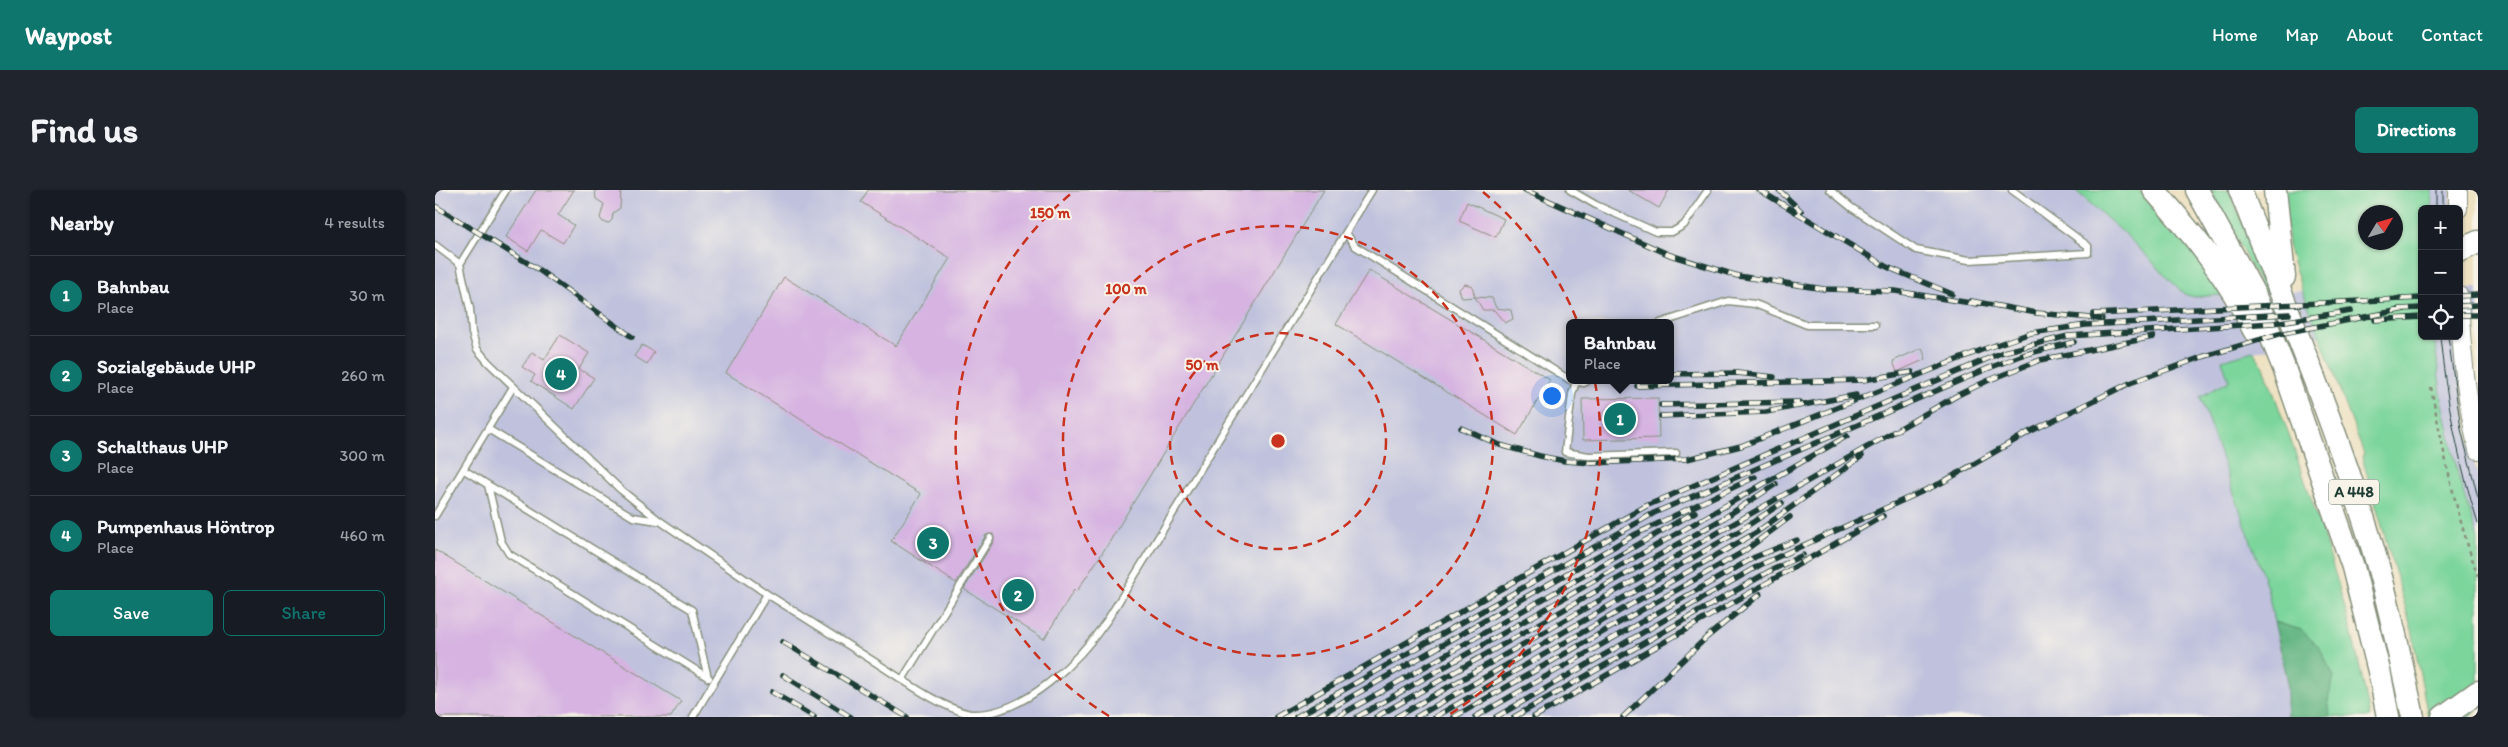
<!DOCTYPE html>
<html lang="en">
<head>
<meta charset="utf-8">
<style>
  body { margin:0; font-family:Itim,sans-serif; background:#20242c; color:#f1f3f6 }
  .controls { position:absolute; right:15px; top:15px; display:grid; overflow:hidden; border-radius:8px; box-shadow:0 1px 4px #0004 }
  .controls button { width:45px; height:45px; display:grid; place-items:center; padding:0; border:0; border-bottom:1px solid #363941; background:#171b24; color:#f1f3f6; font:25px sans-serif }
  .compass { position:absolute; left:1923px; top:15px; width:45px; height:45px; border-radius:50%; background:#171b24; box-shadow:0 1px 4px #0004; rotate:52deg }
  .you { position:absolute; left:1116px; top:205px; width:18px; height:18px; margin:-12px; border:4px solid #fff; border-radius:50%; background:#1a73e8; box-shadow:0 0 0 8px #1a73e833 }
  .badge { display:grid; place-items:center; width:32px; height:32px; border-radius:50%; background:#0f766e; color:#fff; font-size:16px; font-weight:700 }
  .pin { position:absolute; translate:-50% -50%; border:2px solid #fff; box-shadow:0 1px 5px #0006 }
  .popup { position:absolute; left:1131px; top:129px; width:108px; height:65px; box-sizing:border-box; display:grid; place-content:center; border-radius:8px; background:#171b24; filter:drop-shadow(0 1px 4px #0005); font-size:16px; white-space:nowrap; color:#9ea1a6 }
  .popup b { font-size:19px; color:#f1f3f6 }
  .popup::after { content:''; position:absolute; left:50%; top:100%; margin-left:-10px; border:10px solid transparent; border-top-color:#171b24 }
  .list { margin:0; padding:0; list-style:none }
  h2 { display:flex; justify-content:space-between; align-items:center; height:65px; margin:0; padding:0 20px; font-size:21px }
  h2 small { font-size:16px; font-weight:400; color:#9ea1a6 }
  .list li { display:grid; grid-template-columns:32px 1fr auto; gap:15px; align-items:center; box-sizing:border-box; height:80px; padding:0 20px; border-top:1px solid #363941 }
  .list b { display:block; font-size:19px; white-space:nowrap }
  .list p { margin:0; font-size:16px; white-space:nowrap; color:#9ea1a6 }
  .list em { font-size:16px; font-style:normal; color:#9ea1a6 }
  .actions { display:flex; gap:10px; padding:15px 20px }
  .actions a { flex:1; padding:11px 0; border:1px solid #0f766e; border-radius:8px; text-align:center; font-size:18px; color:#0f766e }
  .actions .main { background:#0f766e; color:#fff }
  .icon { flex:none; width:28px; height:28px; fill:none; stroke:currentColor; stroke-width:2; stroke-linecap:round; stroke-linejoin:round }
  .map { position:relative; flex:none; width:2043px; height:527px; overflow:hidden; border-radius:8px }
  header { display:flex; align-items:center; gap:30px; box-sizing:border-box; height:70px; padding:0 25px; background:#0f766e; color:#fff }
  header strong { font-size:24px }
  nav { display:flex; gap:28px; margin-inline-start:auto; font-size:18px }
  .intro { display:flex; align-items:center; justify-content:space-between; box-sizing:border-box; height:120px; padding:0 30px }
  h1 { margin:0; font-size:35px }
  .button { padding:12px 22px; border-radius:8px; background:#0f766e; color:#fff; font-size:18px; font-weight:700 }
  main { display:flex; gap:30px; padding:0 30px }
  aside { flex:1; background:#171b24; border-radius:8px; box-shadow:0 1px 4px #0004 }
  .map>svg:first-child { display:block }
  .industrial { fill:#c0c2dd; fill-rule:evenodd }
  .green { fill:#7cd59b; stroke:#4e8968; fill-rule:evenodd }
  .forest { fill:#65b683; stroke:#427a5c }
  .building { fill:#d6b3e1 }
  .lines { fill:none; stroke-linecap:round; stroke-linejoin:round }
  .service-casing { stroke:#86907c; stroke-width:9 }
  .secondary-casing { stroke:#86907c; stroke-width:20 }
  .motorway-casing { stroke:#86907c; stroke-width:25 }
  .path { stroke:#86907c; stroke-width:2.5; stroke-dasharray:4 4; stroke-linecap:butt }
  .service { stroke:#fff; stroke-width:6 }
  .secondary { stroke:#fff; stroke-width:18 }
  .motorway { stroke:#fff; stroke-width:22 }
  .tram { stroke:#1f3d34; stroke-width:1 }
  .rail-casing { stroke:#1f3d34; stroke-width:5.5 }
  .rail { stroke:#f7f3e8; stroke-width:4; stroke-dasharray:11; stroke-linecap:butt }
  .ring { fill:none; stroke:#c8321e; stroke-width:2.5; stroke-dasharray:9 6 }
  .labels { text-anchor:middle; stroke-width:4; stroke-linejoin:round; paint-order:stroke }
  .shield { fill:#f7f3e8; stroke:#60746a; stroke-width:1 }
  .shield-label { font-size:15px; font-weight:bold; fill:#1f3d34 }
  .centre { fill:#c8321e; stroke:#f7f3e8; stroke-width:2.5 }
  .ring-label { font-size:15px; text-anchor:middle; font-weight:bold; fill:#c8321e; stroke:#f7f3e8; stroke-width:4; stroke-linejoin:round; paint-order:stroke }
</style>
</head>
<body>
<header>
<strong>Waypost</strong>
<nav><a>Home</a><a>Map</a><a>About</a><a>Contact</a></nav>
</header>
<div class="intro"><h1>Find us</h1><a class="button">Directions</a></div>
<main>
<aside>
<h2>Nearby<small>4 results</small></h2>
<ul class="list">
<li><span class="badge">1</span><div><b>Bahnbau</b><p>Place</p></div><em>30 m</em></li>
<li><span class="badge">2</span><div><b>Sozialgebäude UHP</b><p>Place</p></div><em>260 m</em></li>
<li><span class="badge">3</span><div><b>Schalthaus UHP</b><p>Place</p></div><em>300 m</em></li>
<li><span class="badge">4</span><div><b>Pumpenhaus Höntrop</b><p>Place</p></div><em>460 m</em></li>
</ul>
<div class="actions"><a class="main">Save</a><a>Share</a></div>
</aside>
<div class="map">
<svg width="2043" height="527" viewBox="0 0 2043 527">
  <rect width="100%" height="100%" fill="#f7f3e8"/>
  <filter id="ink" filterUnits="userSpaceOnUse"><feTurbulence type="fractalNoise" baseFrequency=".02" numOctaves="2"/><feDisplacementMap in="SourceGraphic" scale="10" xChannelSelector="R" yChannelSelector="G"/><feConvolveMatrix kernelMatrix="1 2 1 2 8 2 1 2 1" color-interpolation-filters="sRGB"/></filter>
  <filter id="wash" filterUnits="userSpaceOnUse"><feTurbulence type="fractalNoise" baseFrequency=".0096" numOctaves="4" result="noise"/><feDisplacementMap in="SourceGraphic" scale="20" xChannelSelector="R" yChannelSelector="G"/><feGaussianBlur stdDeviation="1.12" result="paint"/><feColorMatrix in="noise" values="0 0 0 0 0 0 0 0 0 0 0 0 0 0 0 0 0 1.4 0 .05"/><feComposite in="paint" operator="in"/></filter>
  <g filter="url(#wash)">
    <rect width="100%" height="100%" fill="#eee2c3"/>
    <!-- industrial -->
    <path class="industrial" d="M0,0H1640L1691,45L1749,104L1759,107L1925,98L1914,139L1787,170L1795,191L1765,207L1832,397L1852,486V527H0ZM1135,133H1235V190H1135Z
      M1997,0H2016V19H1997Z
      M2043,98V132L2024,133V99Z
      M1999,146H2019L2034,250L2043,287V349L2024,289L2006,204Z"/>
    <!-- green -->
    <path class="green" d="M1640,0H1703L1743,39L1789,105L1759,107L1749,104L1691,45Z
      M1776,0H1794L1835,103H1829Z
      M1849,0H1997V19H1987V146H1999L2006,204L2024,289L2043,349V518L2036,527H1993L1977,440L1927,267L1929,264L1865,94L1853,55ZM1930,22H1960V52H1930Z
      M1818,161L1829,177C1871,291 1913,406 1935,527H1895L1893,509L1899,487L1866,440L1839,432L1832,397L1765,207L1794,191L1787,170Z"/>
    <!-- forest -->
    <path class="forest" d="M1839,432L1866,440L1884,457L1899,487L1893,509L1895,527H1852V487Z"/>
    <g id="blocks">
      <!-- building -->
      <path class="building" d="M101,0H139L123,25L139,35L128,53L106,40L93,61L71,47Z
        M160,0H186L185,18L178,23L177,30L174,33L168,32L165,28L169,14L161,9Z
        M433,0H889L675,351L642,401L639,400L609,449L529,399L559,351L558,344L551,345L521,393L456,351L486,304L291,183L349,87L461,156L515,68L426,12Z
        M1193,0H1234L1224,18Z
        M1032,12L1069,29L1061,47L1024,31Z
        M934,80L1115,190L1082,245L901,134Z
        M1030,94L1037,96L1040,107L1057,108L1061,118L1076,120L1078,129L1070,133L1059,120H1048L1040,107L1027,108L1024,99Z
        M125,145L154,163L144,179L159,188L139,219L96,191L100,185L87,177L97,162L109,170Z
        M207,155L219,162L212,174L199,166Z
        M1487,158L1491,169L1462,182L1458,171Z
        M1223,208L1224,248L1148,250L1147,209Z
        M0,360L246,511L236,527H0Z"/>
    </g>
  </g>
  <g filter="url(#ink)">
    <use href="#blocks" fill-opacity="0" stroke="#86907c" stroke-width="1"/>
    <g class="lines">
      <!-- service casing -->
      <g class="service-casing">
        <path id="service" d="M1135,0L1161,15L1221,42H1237L1249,35L1273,0
          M1395,0L1417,18L1481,60L1534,70L1653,63V56L1577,0
          M911,43L920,56L1135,190
          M0,55L25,74L35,119L37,143L42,159L53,172L186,300L225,331L332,404L258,527
          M25,74L71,0
          M1225,133L1293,111L1320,114L1372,135H1440
          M1137,191L1149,193L1154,190
          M1141,192L1137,204L1130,262L1154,266L1241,263
          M53,239L198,327L223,331
          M29,280L257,420L273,488
          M53,295L66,351L74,364L274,488
          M0,326L78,197
          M332,404C372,429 411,454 451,479C474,494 508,518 535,524C590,527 646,468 673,429L937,0
          M467,490L555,348"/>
      </g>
      <!-- secondary casing -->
      <g class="secondary-casing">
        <path id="secondary" d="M2023,19V0
          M2024,106C2026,158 2031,210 2043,260"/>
      </g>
      <!-- motorway casing -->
      <g class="motorway-casing">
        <path id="motorway" d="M1719,0C1757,43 1794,88 1819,140
          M1762,0L1819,104L1849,178L1918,377L1945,485L1953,527
          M1805,0C1854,124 1906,248 1943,376C1957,426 1967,477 1978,527
          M1840,0L1849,87
          M2024,61L2043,52
          M2008,527L2043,502"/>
      </g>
      <!-- path -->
      <path class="path" d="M1996,197C2008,261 2021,324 2043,386"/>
      <!-- service -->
      <use href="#service" class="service"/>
      <!-- secondary -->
      <use href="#secondary" class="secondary"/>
      <!-- motorway -->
      <use href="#motorway" class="motorway"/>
      <!-- tram -->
      <path class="tram" d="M2001,0V19
        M2008,19V0
        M2005,146C2011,211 2024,273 2043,334
        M2013,146L2026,239L2043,308"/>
      <!-- rail casing -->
      <g class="rail-casing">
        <path id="rail" d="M1090,0L1235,65L1303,86L1389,99L1460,101L1542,114
          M1324,0L1452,77L1517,104
          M1344,0L1366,21
          M0,16L104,80L197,147
          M2024,106L2043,105
          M1536,111L1602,123L1667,129
          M2024,116L2043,115
          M1964,119L1987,118
          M1659,124L1987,108
          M2024,125H2043
          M1940,130L1987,127
          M1235,184L1302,183L1339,187
          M1202,196L1428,190L1477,182
          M1226,215L1364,212
          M1226,226L1331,222L1421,205
          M1026,238L1065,255L1105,266L1130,271L1158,273L1252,269L1306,256L1549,159L1596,143L1651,135L1854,124
          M348,452L472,527
          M348,485L416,527
          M337,502L379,527
          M841,527L1211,316L1568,162L1633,146L1838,133L1916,121
          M861,527L1219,323L1554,178L1588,165L1639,152
          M881,527L1201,344L1320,287
          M902,527L1260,322
          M922,527L1412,246
          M941,527L1289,328L1341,294
          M961,527L1523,205L1552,191L1605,170L1718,147
          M981,527L1306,340L1347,313
          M1000,527L1322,342L1427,266
          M1019,527L1308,362L1355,327
          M1040,527L1320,367L1362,350
          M1061,527L1325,375L1506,293L1594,242L1695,193L1767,167L1844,144L1970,119
          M1079,527L1335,381L1368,365
          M1099,527L1448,326
          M1188,527L1272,447L1325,404"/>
      </g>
      <!-- rail -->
      <use href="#rail" class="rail"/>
    </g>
  </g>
  <!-- distance rings -->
  <g class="ring">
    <circle cx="843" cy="251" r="108"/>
    <circle cx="843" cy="251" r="215"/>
    <path d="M674 526A323 323 0 0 1 638 2M1048 2A323 323 0 0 1 1012 526"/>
  </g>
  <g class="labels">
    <!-- shield labels -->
    <rect class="shield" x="1894" y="289.5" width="50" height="25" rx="4"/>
    <g class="shield-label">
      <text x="1919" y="307">A 448</text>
    </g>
  </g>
  <circle cx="843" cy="251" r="8" class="centre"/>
  <g class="ring-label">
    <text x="615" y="28">150 m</text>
    <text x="691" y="104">100 m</text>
    <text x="767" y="180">50 m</text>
  </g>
</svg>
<div class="controls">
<button>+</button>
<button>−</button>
<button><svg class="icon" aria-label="locate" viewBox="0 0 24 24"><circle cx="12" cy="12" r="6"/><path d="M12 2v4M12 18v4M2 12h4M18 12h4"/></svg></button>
</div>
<svg class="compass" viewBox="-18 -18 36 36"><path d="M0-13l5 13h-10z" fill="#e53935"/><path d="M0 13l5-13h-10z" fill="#9ea1a6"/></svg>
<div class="you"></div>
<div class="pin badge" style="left:1185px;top:229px">1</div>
<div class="popup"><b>Bahnbau</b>Place</div>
<div class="pin badge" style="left:583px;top:405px">2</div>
<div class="pin badge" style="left:498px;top:353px">3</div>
<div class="pin badge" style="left:126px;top:184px">4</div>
</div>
</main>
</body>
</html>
